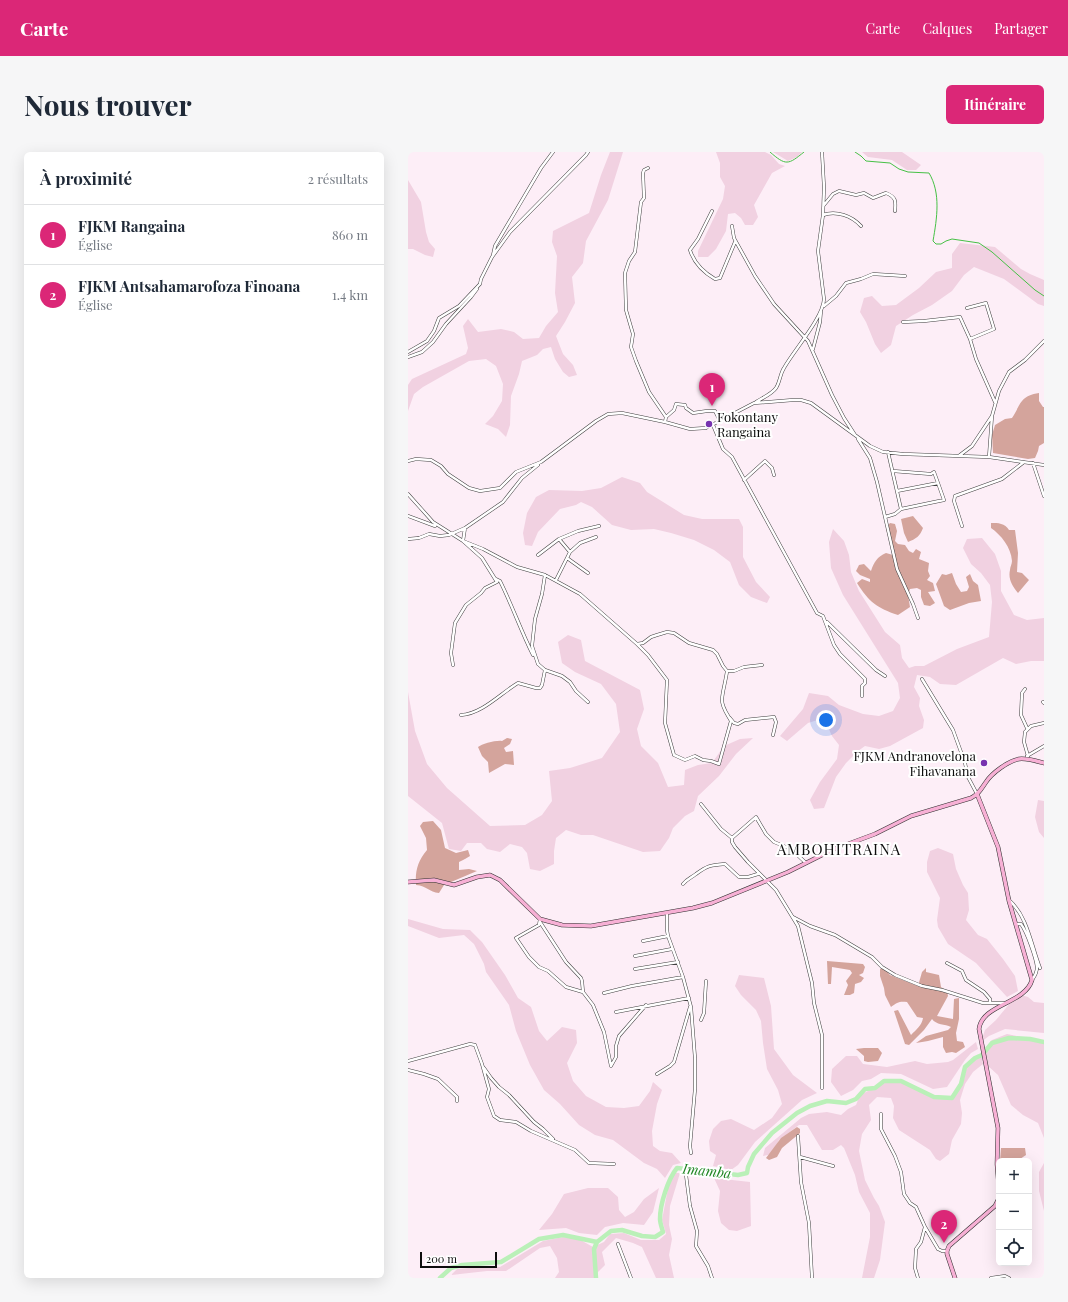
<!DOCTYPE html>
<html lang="fr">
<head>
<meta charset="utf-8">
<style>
  body { margin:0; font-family:"Playfair Display",serif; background:#f6f6f7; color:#1f2937 }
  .controls { position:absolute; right:12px; bottom:12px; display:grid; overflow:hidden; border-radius:6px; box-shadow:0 4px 16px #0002 }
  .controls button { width:36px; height:36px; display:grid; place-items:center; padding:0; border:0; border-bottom:1px solid #e0e1e3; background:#fff; color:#1f2937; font:20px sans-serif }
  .scale { position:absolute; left:12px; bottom:10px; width:77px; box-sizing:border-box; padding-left:4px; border:2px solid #0d0d0d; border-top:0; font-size:11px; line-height:14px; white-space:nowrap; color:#0d0d0d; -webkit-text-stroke:3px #fff; paint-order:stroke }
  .you { position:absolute; left:418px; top:568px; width:14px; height:14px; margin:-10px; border:3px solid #fff; border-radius:50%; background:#1a73e8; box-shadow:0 0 0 6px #1a73e833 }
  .badge { display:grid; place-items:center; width:26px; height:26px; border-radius:50%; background:#db2777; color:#fff; font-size:13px; font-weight:700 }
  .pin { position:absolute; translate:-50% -33px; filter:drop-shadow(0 1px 2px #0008) }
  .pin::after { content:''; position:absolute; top:21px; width:14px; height:12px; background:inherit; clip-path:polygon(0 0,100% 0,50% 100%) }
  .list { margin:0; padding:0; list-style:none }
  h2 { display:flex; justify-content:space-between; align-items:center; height:52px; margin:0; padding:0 16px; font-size:17px }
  h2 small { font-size:13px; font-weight:400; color:#747a83 }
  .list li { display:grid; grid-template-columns:26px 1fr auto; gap:12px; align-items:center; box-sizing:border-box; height:60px; padding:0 16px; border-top:1px solid #e0e1e3 }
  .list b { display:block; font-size:15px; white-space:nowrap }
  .list p { margin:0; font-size:13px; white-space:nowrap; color:#747a83 }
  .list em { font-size:13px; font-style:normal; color:#747a83 }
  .icon { flex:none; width:22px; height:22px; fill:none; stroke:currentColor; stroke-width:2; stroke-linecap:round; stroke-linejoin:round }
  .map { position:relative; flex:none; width:636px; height:1126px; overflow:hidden; border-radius:6px }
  header { display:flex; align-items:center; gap:24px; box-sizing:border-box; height:56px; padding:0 20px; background:#db2777; color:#fff }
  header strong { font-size:19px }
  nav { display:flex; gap:22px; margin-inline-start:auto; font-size:14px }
  .intro { display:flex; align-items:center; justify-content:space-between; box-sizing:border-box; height:96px; padding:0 24px }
  h1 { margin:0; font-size:28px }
  .button { padding:10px 18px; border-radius:6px; background:#db2777; color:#fff; font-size:14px; font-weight:700 }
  main { display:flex; gap:24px; padding:0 24px }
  aside { flex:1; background:#fff; border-radius:6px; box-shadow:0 4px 16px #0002 }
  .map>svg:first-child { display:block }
  .farmland { fill:#f1d1e1 }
  .forest { fill:#d4a49c }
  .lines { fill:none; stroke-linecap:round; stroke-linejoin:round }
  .stream { stroke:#46c046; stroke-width:1 }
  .river { stroke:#baf0b8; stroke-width:4.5 }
  .street-casing { stroke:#404040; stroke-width:3.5 }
  .secondary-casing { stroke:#2f2f2f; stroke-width:4.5 }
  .street { stroke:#fff; stroke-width:2.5 }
  .secondary { stroke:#f7b0d5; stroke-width:3.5 }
  .poi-dot { fill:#7732af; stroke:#fff; stroke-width:1.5 }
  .labels { text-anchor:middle; stroke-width:4; stroke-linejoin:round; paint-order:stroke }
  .poi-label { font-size:13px; fill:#0d0d0d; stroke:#fff; text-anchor:start }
  .water-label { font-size:14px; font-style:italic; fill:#208624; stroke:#fff }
  .quarter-label { font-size:15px; letter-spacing:1px; fill:#0d0d0d; stroke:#fff }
</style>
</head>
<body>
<header>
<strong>Carte</strong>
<nav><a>Carte</a><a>Calques</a><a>Partager</a></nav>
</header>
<div class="intro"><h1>Nous trouver</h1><a class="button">Itinéraire</a></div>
<main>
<aside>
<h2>À proximité<small>2 résultats</small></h2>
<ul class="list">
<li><span class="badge">1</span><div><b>FJKM Rangaina</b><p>Église</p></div><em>860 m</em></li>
<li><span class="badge">2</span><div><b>FJKM Antsahamarofoza Finoana</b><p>Église</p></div><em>1.4 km</em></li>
</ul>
</aside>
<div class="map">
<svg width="636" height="1126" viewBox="0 0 636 1126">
  <rect width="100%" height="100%" fill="#fdeef7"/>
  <!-- farmland -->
  <path class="farmland" d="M202,0H215L200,48L178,89L175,111L164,125L167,151L157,170L148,184L155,202L165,213L169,223L161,225L155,220L147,207L143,195L135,197L129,203L114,209L111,222L103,244L102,273L98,285L90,277L77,272L85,264L94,249L95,232L88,214L78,207L61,209L15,235L6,242L0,259V233L4,227L58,202L60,196L55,174L60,167L70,180L93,177L106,180L115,187L131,186L138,174L150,160L147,141L149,104L144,90L145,79L181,61L193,23Z
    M308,0H357L363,3L371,12L377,14L364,21L346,53L350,65L345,73H337L333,66L327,61L320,62L318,79L308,97L300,105H290V99L315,47L317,34L312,25V11Z
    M365,0H394L389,5L380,9Z
    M454,0H494L513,13L508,18H499L484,8L460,5Z
    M0,28L13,50L18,80L21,90L27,97L25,105L17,103L5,97H0Z
    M552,91L587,95L613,117L622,122L636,128V154L630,152L596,127L566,115L556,123L544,139L524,153L505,163L488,174L483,193L473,201L467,192L458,170L452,160L456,146L464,144L474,154L488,153L511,136L528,120L544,116V102Z
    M214,325L232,331L239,340L276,363L294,367H331L335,375V405L348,430L362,445L359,451L343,445L331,433L322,410L306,398L286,388L263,381L246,377L223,378L204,373L184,355L173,350L168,353L152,357L130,380L124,394L117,393L115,381L119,361L128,345L141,338L174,339L193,336Z
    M425,377L436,389L441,403L443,420L451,439L477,480L492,493L494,506L501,516L507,514H516L549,497L581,485L584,450L582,433L573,421L563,412L555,396L559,387L574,386L587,402L593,419V439L606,463L619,468L636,466V509H623L608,512L595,506L548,533L532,532L522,525L509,523L506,535L512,546L511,554L516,568L515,576L482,594L471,597L457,594L450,599L438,611L428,625L416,656L406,657L402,648L412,630L429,607L431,593L424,584L416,566L400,571L379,589L372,584L395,557L401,541L420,544L431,553L455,562L471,564L485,559L492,546L490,531L435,443L423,416L421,390Z
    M160,483L173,488L177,509L232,538L236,557L229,577L233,594L250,611L260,635L276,633L277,618L290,613L304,611L316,594L332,587L345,586L328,602L311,624L290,644L286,659L277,664L265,676L261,686L252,699L235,700L185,683H173L158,678L148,686L146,699V712L132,719L122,717L119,701L114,695L102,692L92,700L79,697L73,691H59L53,699L41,697L34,671L0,644V540L7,579L19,612L39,636L82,674L117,673L134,663L144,649L141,619L162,616L194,606L212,580L208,552L193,532L167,520L154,511L150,490Z
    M630,648L636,649V686L631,680L627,665Z
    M530,696L545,702L548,717L555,733L560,741L561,758L558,768L570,783L579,787L595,807L607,824L610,839L599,845L568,811L540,792L530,775L529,768L532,746L519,720V710L522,699Z
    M0,767L35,777L62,778L74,790L97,823L110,846L123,855L131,879L139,889L154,875L168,878L169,891L159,911L165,929L178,944L198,955L216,956L231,954L242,939L245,930L254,938L249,952L244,979L245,994L252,999L264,1001L273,1011L265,1013L257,1026L249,1017L236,1011L205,988L187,983L171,973L152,952L136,938L122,913L108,879L101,853L78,820L76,812L66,792L56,783L31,786L0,774Z
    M331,823L356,826L363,854L366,897L385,923L409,941L394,948L347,990L330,1013L323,1018L305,1014L308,1003L302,999L301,989L305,977L313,969L323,967L346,978L364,966L374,952L370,938L359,917L355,891L353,869L348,858L333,843L327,834Z
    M613,843L620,845L626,850L636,851V881L597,877L581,884L573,890L577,878L588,868L602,851Z
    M599,882L634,889L636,892V986L630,971L615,963L603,953L590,923L580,914L575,904L576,899L584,888Z
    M568,890L570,897L563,901L557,908L539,935L525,937L493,922L473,921L463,927L454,929L445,938L433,944L423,930L424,917L438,904H449L455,912L479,915L507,909L519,912L540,910L545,908Z
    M573,902L575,912L565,920L557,932L552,948L554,961L553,972L544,988L541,1002L532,1009L528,1007L522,998L491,978L485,966L486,954L483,946L469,945L461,953L463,968L454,982L451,999L457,1028L466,1046L471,1054L477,1070L472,1108L466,1126H454L462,1085V1061L451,1040L447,1023L436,996L433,993L425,998H414L399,973H391L371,988L364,1002L355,1004L357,996L393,966L401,962L419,960L433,963L440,957L448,953L452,943L480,929L493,928L526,945H542L556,927L559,914L569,903Z
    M636,1011V1059L631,1039V1020Z
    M267,1021H272L262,1054L261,1073L264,1087L261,1103L266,1126H248L234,1095L225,1091L208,1086L194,1100L197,1113L188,1122L187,1126H147L151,1120L149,1106L142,1094L132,1096L98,1119H79L43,1123L49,1117L72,1115H92L135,1089L155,1085L169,1086L185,1095L196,1090L202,1082L216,1081L233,1088H251L258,1082L254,1068L260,1036Z
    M306,1026L342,1030L343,1074L329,1079L321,1078L313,1071L310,1059L312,1039Z
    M180,1036H200L210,1045L211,1058L217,1065L226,1060L236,1047L251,1036L245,1060L236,1073L215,1071L197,1075L189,1083L171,1081L158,1076L131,1078L144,1062L156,1042Z"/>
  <!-- forest -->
  <path class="forest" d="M631,241V249L635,255H636V291L631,294L630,299L627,306L620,307L585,301L584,283L587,273L597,267L604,266C613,252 612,244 631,241Z
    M505,364L515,376C512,384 508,387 500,390L496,381L493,367Z
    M482,371L487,372L489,379L487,389L490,392L497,393L501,399L505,401L508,397L513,400L511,407L521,411L520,419L522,424L519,428L525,431L527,439L520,440L527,451L522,454L516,453L513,445V438L509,436L502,437L500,443L502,455L490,463C469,456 461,450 449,431L454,427L462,430V427L452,423L448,419L451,413L456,412L463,419C466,410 469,405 478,401L485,403L478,376Z
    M583,371C590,371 597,371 601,378H607L610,401L609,420L614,421L621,428L610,441C604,434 600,427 602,418C602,415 604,412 604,409C603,395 593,383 583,376Z
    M544,421L548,432L553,440L559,439L561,435L558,425L562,422L565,429L570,433L573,449L561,451L542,458L536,454L528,432L534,422L538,423Z
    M99,586L104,587L102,592L96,596L98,600L105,599L106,613L97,612L81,621L80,610L74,604L70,595C74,592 88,588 94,589Z
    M25,669L33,678L37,696L48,701L60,698L62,704L57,707L51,710V718L61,717L69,719L36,733L31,741C21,740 19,734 8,733C7,718 10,709 19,698L18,686L12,674L15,670Z
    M419,809L455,812L457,815L455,821L451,823L456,826L453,830L447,832L446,841L442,843H436L440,833L438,829L444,821L442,818L424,815L423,832H420Z
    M476,816L482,823L510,834L514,820L518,816V820L531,823L533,835L539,839L540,844L529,864L545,867L546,847L551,846V867L548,881L549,889L555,890L557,895L548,901L544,900L538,901L535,895V885L520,889L508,891L518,884L540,878L543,875C537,872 528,873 524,867L516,878L501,893L497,892L486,859L490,858L503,883C508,878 514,873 515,866L509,865L499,850C492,849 489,850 483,855L477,843L476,836L472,824V817Z
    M456,896H470L474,901L470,909L460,910L456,909V904L448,897Z
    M389,975L392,977V981L374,996L369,1005L361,1008L358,1006L373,986Z
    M593,996H617L618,1003L612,1007V1009H592Z"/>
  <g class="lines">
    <!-- stream -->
    <path class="stream" d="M362,0C378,14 380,13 396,0
      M447,0L453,4L458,9L482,11L491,17L500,20L521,21C533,41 529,66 525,89L528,92H533L538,89L544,87L571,91L584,100L627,138L636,144"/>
    <!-- river -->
    <path class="river" d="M32,1126L43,1116L54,1113L93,1110L131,1087L155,1083L189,1090L203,1079L214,1078L234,1084L247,1085L255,1080C254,1076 252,1071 252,1067C252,1052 260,1027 269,1016L330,1023L339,1021L340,1015L346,1002L364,981L389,961L402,954L419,949L438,951L448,947L457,937L467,936L476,929H493L526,945L544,946L553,932L557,915L567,906L574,903L584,891L601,886L622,887L636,890
      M188,1126L186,1097L189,1090"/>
    <!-- street casing -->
    <g class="street-casing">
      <path id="street" d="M240,16L236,18L235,21L236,46L233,50L227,100L221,109L217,121L218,158L225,182L223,195L228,209L241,240L258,265L257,270
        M416,53L425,42L431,39L448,43L456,41L465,46L478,41C488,45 488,49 487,59
        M304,59L290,87L282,98C286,111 295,120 307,127L312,126L327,90
        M415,63C428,58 444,64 453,74
        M324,74L326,86L347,124L366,152L400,189L424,243L436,266L447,283
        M85,103L87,94L97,77L133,16L145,0
        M416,154L428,144L438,131L453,127L465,122L497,124
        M559,156L578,151L586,177L562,187
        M495,170L516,169L552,165L562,187L568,207L587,250
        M405,197L412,170L413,159
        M0,200L19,189L26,179L31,166L51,154L72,132L73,127L84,105L102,80L178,3L180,0
        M0,205L14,200L25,190L38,172L63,145L69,137
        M348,250C354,246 364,242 368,236C372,230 372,222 376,216C386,198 415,166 416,147L410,99L415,63L416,35L414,0
        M258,265L266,258L268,252L277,253L278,256L285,261L299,259H307L312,269
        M305,273L315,297L324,305L409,461L415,464L426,493L432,502L457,527V531L454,534V544
        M450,287L462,306L469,330L489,417L505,452L510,466
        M480,300L493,357L536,348L530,331L489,339
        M552,303L564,294L584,264L591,239L601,220L617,208L636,189
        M581,305L584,264
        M0,309L8,307L23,308L33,314L40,322L61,336L72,339L92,336L108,320L133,310L188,269L200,262L214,261L257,270L282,277L298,276L346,251L385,248H393L403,251L462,294L475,300L495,302L581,305L636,313
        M625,311L636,344
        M485,319L523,322L526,320L530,331
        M336,328L357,309L364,316L366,323
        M0,342L25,370L55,389L75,397L109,415L137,423L172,442L229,492L235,491L243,485L249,483L259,480L266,481L281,491L305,498L309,502L315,514L319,519C318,528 314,541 314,548C314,556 320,563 323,569L311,612L303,609L295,608L287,604L277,608L266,603L257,571L259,528L240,503L229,492
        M0,364L27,374
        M477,365L487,362L493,357
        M554,374L546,349L547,344L594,327L616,310
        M0,387L11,386L21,382L32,384L41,383L57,376L95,350L114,326L130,313
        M162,400L151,387L170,379L191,374
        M130,403L151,387
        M159,406L180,421
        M137,423L134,442L127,467L124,494L130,512L137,518L154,524L162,530L168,539L180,550
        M88,427L92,429C104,453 113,479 125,503
        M148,428L162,400L172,391L188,385
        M419,470L468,518L477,524
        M45,513L43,501L47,471L58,453L73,441L77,436L89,430L74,406L55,389L57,376
        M319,519H326L336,515L354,513
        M514,527L545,578L557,611L560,625L569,642
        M617,537L614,541L613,563L619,576
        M635,550L636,551
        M53,563C74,562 93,541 110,531L128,536H132L134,533L137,518
        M322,566L326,571L330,572L337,568L366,565L368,570L365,583
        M619,604L636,594
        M620,604L616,590L617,580L623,574L636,571
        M293,652L313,677L324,686V690L327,695L340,710L368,738L390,774L404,831L406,851L414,883V936
        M324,686L348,665L358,682L366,690L383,697L398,711
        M275,732C279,727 283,726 288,722C299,714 302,713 317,712L331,725H340L350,722
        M601,748C620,765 623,793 632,816
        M259,761V778L260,784L275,825L283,855L287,906V937L282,994L283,1001
        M385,765L402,774L427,783L464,805L474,815L487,823L514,834L534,838L575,851H597
        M132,767L131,773L108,786L121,805L131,815L140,819L158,835L175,840L185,853L196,880L203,914L208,905V894L211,884L238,853
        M132,770L158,810L173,826L174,829L175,840
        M608,772H613C619,780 628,806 629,815C629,820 627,824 624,828
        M235,789L260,784
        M227,804L264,797
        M539,811L554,819L558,828L576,840L582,847V851
        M227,817L270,810
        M196,841L224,834L275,825
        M208,860L281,846
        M293,868L296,861L298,829
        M0,909L62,892L67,893L74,912L81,937L79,945L86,964L92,968L108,970L123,979L167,998L181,1011L206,1012
        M76,916L83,926L91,935L101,943L126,970L135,977L145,987
        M0,918L16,922L30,927L49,945V949
        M249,922L262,914L266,910L282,855
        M473,962V977L487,1004L493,1020L496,1042L502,1051L508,1055L517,1075L513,1090L508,1097L507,1116L510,1126
        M390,984L393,1030L401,1071L404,1126
        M392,1005L425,1014
        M278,1023L282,1054L289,1079L288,1094L300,1114L304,1126
        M517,1075L530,1097L534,1099H539
        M210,1092L223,1126
        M583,1126L597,1124L601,1126"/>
    </g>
    <!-- secondary casing -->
    <g class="secondary-casing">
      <path id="secondary" d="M569,642L590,695L601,749L624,828C617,852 574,852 571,877L590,976L589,1012L591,1037
        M0,730L26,728L46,733L69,725L82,723L92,728L132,767L154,773L183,774L285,756L304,751L380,720L424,698L467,682L503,664L563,646C571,642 573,637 578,630C584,621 600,609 611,607C619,606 628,609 636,611
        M547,1126L539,1102V1099L541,1094L587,1054L591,1046"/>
    </g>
    <!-- street -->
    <use href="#street" class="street"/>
    <!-- secondary -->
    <use href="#secondary" class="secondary"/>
  </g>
  <!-- markers -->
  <g class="poi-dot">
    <circle cx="301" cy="272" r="4"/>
    <circle cx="576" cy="611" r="4"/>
  </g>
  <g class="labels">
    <!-- poi labels -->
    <g class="poi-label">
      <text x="309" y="270">Fokontany<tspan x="309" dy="15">Rangaina</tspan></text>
      <text x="568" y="609" text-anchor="end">FJKM Andranovelona<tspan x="568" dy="15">Fihavanana</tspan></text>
    </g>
    <!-- water labels -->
    <g class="water-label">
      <text transform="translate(299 1019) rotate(6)" y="5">Imamba</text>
    </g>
    <!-- quarter labels -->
    <g class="quarter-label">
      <text x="431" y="703">AMBOHITRAINA</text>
    </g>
  </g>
</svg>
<div class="controls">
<button>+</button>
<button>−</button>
<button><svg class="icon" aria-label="locate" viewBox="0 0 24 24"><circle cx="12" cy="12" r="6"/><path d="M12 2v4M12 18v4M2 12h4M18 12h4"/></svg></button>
</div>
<div class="scale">200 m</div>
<div class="you"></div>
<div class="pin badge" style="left:304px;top:254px">1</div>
<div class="pin badge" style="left:536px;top:1091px">2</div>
</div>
</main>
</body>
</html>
